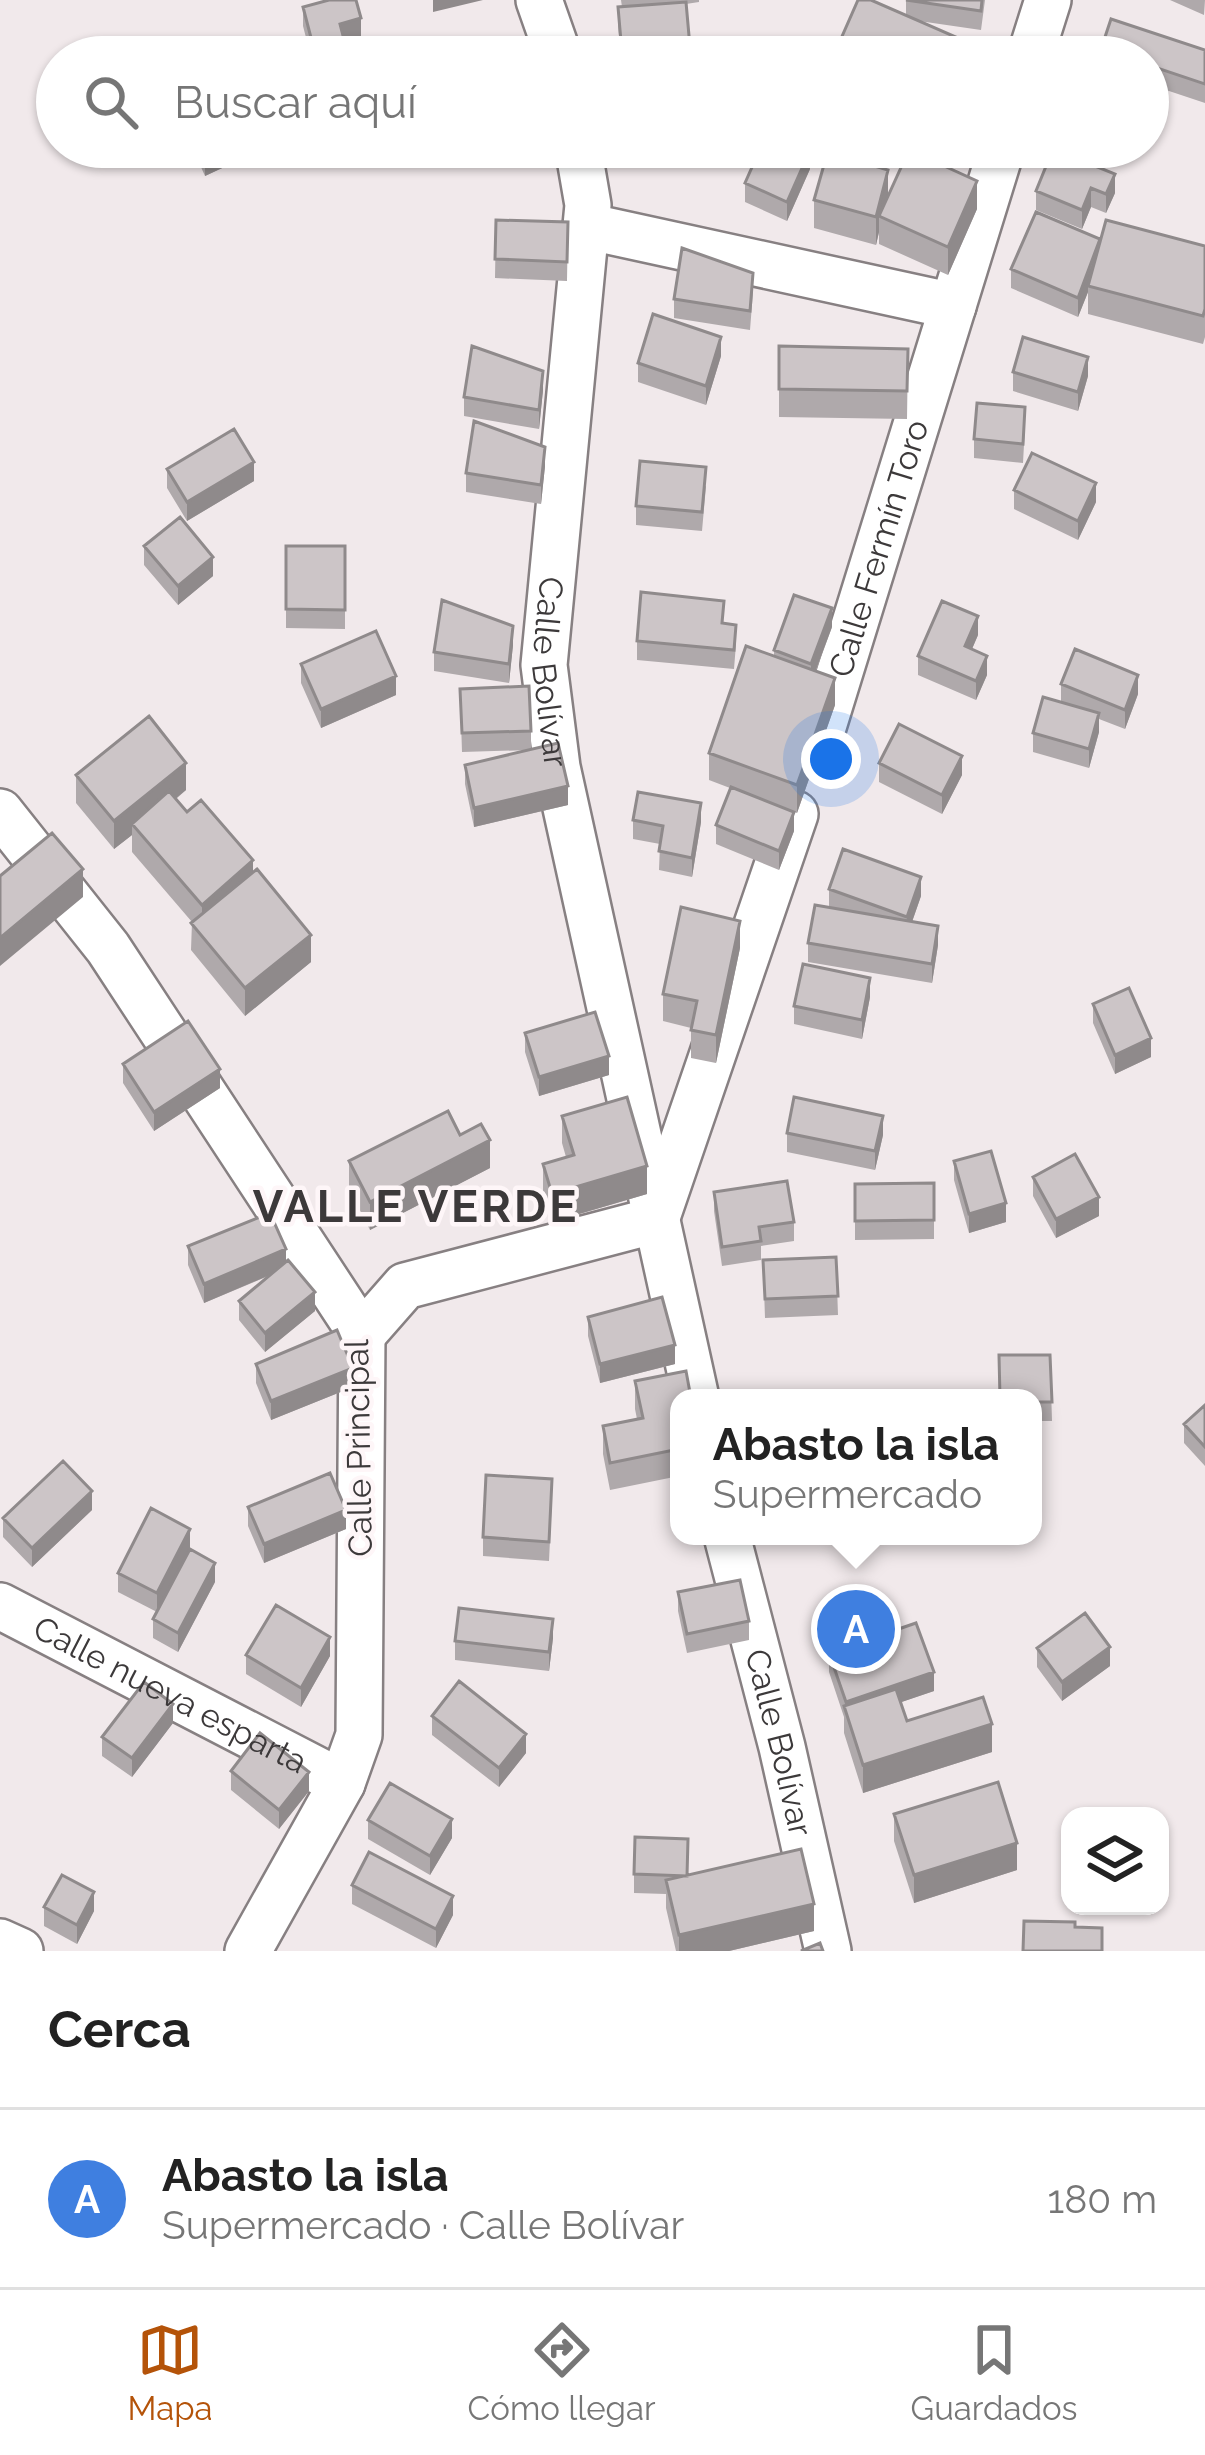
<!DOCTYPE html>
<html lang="es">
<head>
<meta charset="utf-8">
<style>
  body { margin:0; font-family:Raleway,sans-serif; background:#f6f6f6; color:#222 }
  .controls { position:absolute; right:36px; bottom:36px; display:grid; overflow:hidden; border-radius:24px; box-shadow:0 3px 9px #0004 }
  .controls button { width:108px; height:108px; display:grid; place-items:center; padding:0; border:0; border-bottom:3px solid #e0e0e0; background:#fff; color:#222; font:60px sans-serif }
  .you { position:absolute; left:831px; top:759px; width:42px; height:42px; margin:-30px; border:9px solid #fff; border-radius:50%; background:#1a73e8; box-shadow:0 0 0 18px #1a73e833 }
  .badge { display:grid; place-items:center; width:78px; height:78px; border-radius:50%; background:#b45309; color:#fff; font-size:39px; font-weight:700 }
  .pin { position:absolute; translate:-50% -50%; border:6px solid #fff; box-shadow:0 3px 12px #0006 }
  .popup { position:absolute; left:670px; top:1389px; width:372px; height:156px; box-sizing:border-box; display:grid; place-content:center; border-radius:24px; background:#fff; filter:drop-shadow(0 3px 9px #0005); font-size:39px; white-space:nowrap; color:#767676 }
  .popup b { font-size:45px; color:#222 }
  .popup::after { content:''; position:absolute; left:50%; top:100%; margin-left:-24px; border:24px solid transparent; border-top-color:#fff }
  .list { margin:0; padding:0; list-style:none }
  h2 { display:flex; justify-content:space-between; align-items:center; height:156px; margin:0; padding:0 48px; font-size:51px }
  h2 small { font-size:39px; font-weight:400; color:#767676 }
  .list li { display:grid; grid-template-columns:78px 1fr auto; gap:36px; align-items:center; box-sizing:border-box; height:180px; padding:0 48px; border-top:3px solid #e0e0e0 }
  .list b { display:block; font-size:45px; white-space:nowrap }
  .list p { margin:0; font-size:39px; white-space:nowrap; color:#767676 }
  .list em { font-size:39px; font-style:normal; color:#767676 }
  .icon { flex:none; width:66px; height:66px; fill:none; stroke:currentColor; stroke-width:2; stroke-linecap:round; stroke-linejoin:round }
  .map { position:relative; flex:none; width:1205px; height:1951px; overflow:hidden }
  .search { position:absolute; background:#fff; box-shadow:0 3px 9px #0004; left:36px; right:36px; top:36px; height:132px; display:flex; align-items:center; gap:30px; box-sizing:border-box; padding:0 42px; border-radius:66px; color:#767676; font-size:45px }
  .sheet { height:336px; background:#fff }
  nav { display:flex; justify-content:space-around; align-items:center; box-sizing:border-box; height:168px; border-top:3px solid #e0e0e0; background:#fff; font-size:33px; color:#767676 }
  nav a { display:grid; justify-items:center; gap:6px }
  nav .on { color:#b45309 }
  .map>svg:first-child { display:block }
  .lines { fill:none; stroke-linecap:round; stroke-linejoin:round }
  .minor-casing { stroke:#878082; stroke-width:50 }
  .minor { stroke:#fff; stroke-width:45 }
  .wall { fill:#afa9ab }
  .shaded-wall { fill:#8f8a8b }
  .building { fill:#ccc5c7; stroke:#8f8a8b; stroke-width:3 }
  .labels { text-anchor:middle; stroke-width:9; stroke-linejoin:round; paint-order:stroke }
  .street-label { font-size:33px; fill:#3c393a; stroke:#fef6f8 }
  .district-label { font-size:45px; font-weight:bold; letter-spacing:3px; fill:#3c393a; stroke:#fef6f8 }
</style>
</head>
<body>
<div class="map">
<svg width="1205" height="1951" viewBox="0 0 1205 1951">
  <rect width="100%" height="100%" fill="#f1e9eb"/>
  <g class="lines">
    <!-- minor casing -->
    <g class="minor-casing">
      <g id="minor">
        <path d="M539,0L559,57"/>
        <path d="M1030,57L1048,0"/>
        <path id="s1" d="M578,147L588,205L544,665L557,767L696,1398"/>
        <path d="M586,226L953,306"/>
        <path id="s2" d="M817,746L1002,147"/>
        <path d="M0,812L108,948L362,1335L359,1735L342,1783L248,1951"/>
        <path d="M362,1335L405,1286L656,1220L795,814"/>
        <path id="s3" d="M727,1536L782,1747L828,1951"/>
        <path id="s4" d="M0,1606L342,1783"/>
        <path d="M0,1942L20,1951"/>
      </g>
    </g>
    <!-- minor -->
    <use href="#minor" class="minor"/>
  </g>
  <!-- wall -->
  <path class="wall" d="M621,0H699V2L686,4L690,57H621L618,26V7H622Z
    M906,0H985L981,30L919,21L988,57H840V41L906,15Z
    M1170,0H1205L1204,15Z
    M303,7L361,37L344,41L347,57H311L303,26Z
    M1101,49L1205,50V103L1148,84V57H1101Z
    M192,147H267L205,176Z
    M877,147V167L888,197L977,209L948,275L879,244V232L876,245L814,228V200Z
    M1053,149L1115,193L1106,213L1091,207L1082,229L1036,210V191Z
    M810,169L787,221L745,202V183Z
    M496,220L568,222L567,281L495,278Z
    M1100,239L1205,246V337L1203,344L1088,314V292L1078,317L1011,288V269Z
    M753,292L750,330L674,318V299Z
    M779,346L908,349L907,419L779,417Z
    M721,356L706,405L638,382V363Z
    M1013,372L1088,376L1078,411L1013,391Z
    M543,390L539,429L464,416V397Z
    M1025,426L1023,463L974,458V439Z
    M545,466L541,504L466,492V473Z
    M167,469L254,481L187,521L167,488Z
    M706,486L702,531L636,525V506Z
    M1014,490L1096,502L1078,540L1014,509Z
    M144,546L213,576L178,605L144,565Z
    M286,546H345V629L286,628Z
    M724,623L736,644L734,669L637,660V641Z
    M832,627L816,671L835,705L797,813L773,804L794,831L779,870L716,844V825L730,788L709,780V753L774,656V650Z
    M978,635L972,649L987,675L976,700L918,675V656Z
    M513,645L509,683L434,671V652Z
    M301,664L396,695L321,728L301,683Z
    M1061,684L1138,694L1125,729L1099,719V732L1089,768L1033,752V733L1061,702Z
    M460,689L531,731V749L568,805L474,827L465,784V765L530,750L462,752Z
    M879,763L962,775L942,814L879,782Z
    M76,775L186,790L176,799L187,812L253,872L311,962L245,1016L191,950L192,922L132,852V835L114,849L76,803Z
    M633,820L701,822L692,877L659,870L660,844L633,839Z
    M829,889L921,896L912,922L938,945L932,983L808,962V943L829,908Z
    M740,948L716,1063L691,1058V1028L663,1021V994Z
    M870,997L862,1039L794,1024V1006Z
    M1093,1004L1151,1057L1115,1074L1093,1023Z
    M525,1033L609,1075L539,1096L525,1052Z
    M123,1064L220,1088L154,1131L123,1083Z
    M562,1116L647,1194L552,1222L543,1192V1164L566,1157L562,1143Z
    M787,1133L883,1135L875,1170L787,1152Z
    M460,1135L490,1168L370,1230L349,1189V1161Z
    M954,1161L1006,1222L969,1233L954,1180Z
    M1033,1177L1099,1216L1056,1238L1033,1196Z
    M934,1183V1239L855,1240V1184Z
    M714,1192L794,1222V1241L761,1246V1260L722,1266L714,1211Z
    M188,1246L286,1262L315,1311L265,1352L239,1320V1301L271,1275L204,1303L188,1265Z
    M836,1257L838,1315L765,1318L763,1260Z
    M588,1317L675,1364L600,1383L588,1336Z
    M1050,1355L1052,1421H1033V1398Z
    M256,1364L353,1387L271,1420L256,1383Z
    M635,1381L679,1398V1476L610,1490L603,1454V1426L637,1419L635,1409Z
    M1205,1405V1466L1184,1443V1424Z
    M552,1498L549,1561L483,1556V1537Z
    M248,1507L346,1529L264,1563L248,1526Z
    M92,1510L32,1567L3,1537V1518Z
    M190,1548L161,1605L215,1582L178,1652L153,1638V1619L157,1612L118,1592V1573Z
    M678,1592L749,1621V1640L687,1653L678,1611Z
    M553,1638L549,1671L455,1660V1641Z
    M1037,1648L1110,1666L1062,1701L1037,1667Z
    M829,1653L934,1691L901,1702L907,1721L992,1752L863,1793L844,1733V1717L829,1672Z
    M246,1655L330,1656L301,1707L246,1674Z
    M432,1716L526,1753L499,1787L432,1735Z
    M173,1723L132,1777L102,1756V1737Z
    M231,1771L309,1791L279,1829L231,1790Z
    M894,1814L1017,1870L914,1903L894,1841Z
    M368,1820L452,1838L430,1875L368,1839Z
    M634,1874L688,1875L814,1931L729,1951H676L666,1908V1894L634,1893Z
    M352,1885L453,1915L436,1948L352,1904Z
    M44,1907L94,1911L77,1944L44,1926Z"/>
  <!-- shaded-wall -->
  <path class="shaded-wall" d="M433,0H483L433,12Z
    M361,18V37L340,43V24Z
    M347,51V57H325Z
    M226,147H267L205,176V157Z
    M876,147H877V170L871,165Z
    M810,150V169L787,221V202Z
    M888,170V198L879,216V232L876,245V217Z
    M1115,174V193L1106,213V194Z
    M977,181V209L948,275V247Z
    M1091,188V207L1082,229V210Z
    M1102,240L1088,286V292L1078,317V298Z
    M721,337V356L706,405V386Z
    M1088,357V376L1078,411V392Z
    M543,371V390L539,429V410Z
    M545,447V466L541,504V485Z
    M254,462V481L187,521V502Z
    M1096,483V502L1078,540V521Z
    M213,557V576L178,605V586Z
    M832,608V627L811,683V664Z
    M978,616V635L965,665V646Z
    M513,626V645L509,683V664Z
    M987,656V675L976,700V681Z
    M1138,675V694L1125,729V710Z
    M396,676V695L321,728V709Z
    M835,678V705L797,813V785Z
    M1099,713V732L1089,768V749Z
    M962,756V775L942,814V795Z
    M186,763V790L137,830L132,824V835L114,849V821Z
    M568,786V805L474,827V808Z
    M701,803V822L692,877V858Z
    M794,812V831L779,870V851Z
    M253,860V888L202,933V905Z
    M83,869V897L0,966V938Z
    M921,877V896L907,936V917Z
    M740,921V948L716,1063V1035Z
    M938,926V945L932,983V964Z
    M311,935V962L245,1016V988Z
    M870,978V997L862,1039V1020Z
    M1151,1038V1057L1115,1074V1055Z
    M609,1056V1075L539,1096V1077Z
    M220,1069V1088L154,1131V1112Z
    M883,1116V1135L875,1170V1151Z
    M490,1140V1168L370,1230V1202Z
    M647,1166V1194L552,1222V1194Z
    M1099,1197V1216L1056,1238V1219Z
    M1006,1203V1222L969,1233V1214Z
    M286,1249V1268L204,1303V1284Z
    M315,1292V1311L265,1352V1333Z
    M675,1345V1364L600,1383V1364Z
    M353,1368V1387L271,1420V1401Z
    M92,1491V1510L32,1567V1548Z
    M346,1510V1529L264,1563V1544Z
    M190,1529V1548L157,1612V1593Z
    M215,1563V1582L178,1652V1633Z
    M553,1619V1638L549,1671V1652Z
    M330,1637V1656L301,1707V1688Z
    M1110,1647V1666L1062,1701V1682Z
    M934,1672V1691L849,1720L846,1702Z
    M173,1704V1723L132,1777V1758Z
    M992,1724V1752L863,1793V1765Z
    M526,1734V1753L499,1787V1768Z
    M309,1772V1791L279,1829V1810Z
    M452,1819V1838L430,1875V1856Z
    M1017,1843V1870L914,1903V1875Z
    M94,1892V1911L77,1944V1925Z
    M453,1896V1915L436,1948V1929Z
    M814,1904V1931L729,1951H679V1935Z"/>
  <!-- building -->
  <path class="building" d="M329,0H356L361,18L340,24L347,51L325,57H316L303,7Z
    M858,0H871L988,51L986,57H877L840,41Z
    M906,0H982L981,11Z
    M686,2L690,47L622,53L618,7Z
    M1111,19L1205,50V84L1148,65V57H1124L1101,49Z
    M563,49L565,57H522Z
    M201,147H226L205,157Z
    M761,147H802L810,150L787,202L745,183Z
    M829,147H876L871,165L888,170L876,217L814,200Z
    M1053,149L1115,174L1106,194L1091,188L1082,210L1036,191Z
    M909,150L977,181L948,247L879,216Z
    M1036,212L1100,239L1078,298L1011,269Z
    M496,220L568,222L567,262L495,259Z
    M1106,220L1205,246V309L1203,316L1088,286Z
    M682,248L753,273L750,311L674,299Z
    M653,314L721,337L706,386L638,363Z
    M1023,337L1088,357L1078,392L1013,372Z
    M472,346L543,371L539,410L464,397Z
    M779,346L908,349L907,391L779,389Z
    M977,403L1025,407L1023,444L974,439Z
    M474,421L545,447L541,485L466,473Z
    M234,429L254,462L187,502L167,469Z
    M1032,453L1096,483L1078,521L1014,490Z
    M640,461L706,467L702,512L636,506Z
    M180,517L213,557L178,586L144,546Z
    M286,546H345V610L286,609Z
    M641,592L724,601L722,623L736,625L734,650L637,641Z
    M794,595L832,608L811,664L774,650Z
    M442,600L513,626L509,664L434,652Z
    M942,601L978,616L965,646L987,656L976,681L918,656Z
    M376,631L396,676L321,709L301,664Z
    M746,646L835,678L797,785L709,753Z
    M1075,649L1138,675L1125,710L1061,684Z
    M529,686L531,731L462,733L460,689Z
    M1043,697L1099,713L1089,749L1033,733Z
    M149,716L186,763L114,821L76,775Z
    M899,724L962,756L942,795L879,763Z
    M558,743L568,786L474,808L465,765Z
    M731,787L794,812L779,851L716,825Z
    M169,791L187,812L201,800L253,860L202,905L132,824Z
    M638,792L701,803L692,858L659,851L663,826L633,820Z
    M52,833L83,869L0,938V876Z
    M843,849L921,877L907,917L829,889Z
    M257,869L311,935L245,988L191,923Z
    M815,905L938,926L932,964L808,943Z
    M681,907L740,921L716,1035L691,1030L697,1001L663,994Z
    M803,964L870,978L862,1020L794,1006Z
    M1129,988L1151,1038L1115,1055L1093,1004Z
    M595,1012L609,1056L539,1077L525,1033Z
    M188,1021L220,1069L154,1112L123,1064Z
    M627,1097L647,1166L552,1194L543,1164L574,1155L562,1116Z
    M794,1097L883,1116L875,1151L787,1133Z
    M448,1111L460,1135L481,1124L490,1140L370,1202L349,1161Z
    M991,1151L1006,1203L969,1214L954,1161Z
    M1075,1154L1099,1197L1056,1219L1033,1177Z
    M787,1181L794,1222L759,1227L761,1241L722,1247L714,1192Z
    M934,1183V1220L855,1221V1184Z
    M270,1213L286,1249L204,1284L188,1246Z
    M836,1257L838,1296L765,1299L763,1260Z
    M288,1260L315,1292L265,1333L239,1301Z
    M662,1297L675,1345L600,1364L588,1317Z
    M337,1330L353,1368L271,1401L256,1364Z
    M999,1355H1050L1052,1402H1033V1398H1000Z
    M686,1371L691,1398H679V1449L610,1463L603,1426L643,1418L635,1381Z
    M1205,1405V1447L1184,1424Z
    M63,1461L92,1491L32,1548L3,1518Z
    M330,1473L346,1510L264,1544L248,1507Z
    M486,1475L552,1479L549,1542L483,1537Z
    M151,1508L190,1529L157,1593L118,1573Z
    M190,1549L215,1563L178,1633L153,1619Z
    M740,1580L749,1621L687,1634L678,1592Z
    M276,1605L330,1637L301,1688L246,1655Z
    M459,1608L553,1619L549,1652L455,1641Z
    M1085,1613L1110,1647L1062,1682L1037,1648Z
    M916,1623L934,1672L846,1702L829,1653Z
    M459,1681L526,1734L499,1768L432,1716Z
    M144,1682L173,1704L132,1758L102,1737Z
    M896,1689L907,1721L983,1697L992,1724L863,1765L844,1706Z
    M260,1733L309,1772L279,1810L231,1771Z
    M998,1782L1017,1843L914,1875L894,1814Z
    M390,1783L452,1819L430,1856L368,1820Z
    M635,1837L688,1839L687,1876L634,1874Z
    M801,1849L814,1904L679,1935L666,1880Z
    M369,1852L453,1896L436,1929L352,1885Z
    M62,1875L94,1892L77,1925L44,1907Z
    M1024,1921L1075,1922V1927L1102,1928V1951H1023Z
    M820,1943L823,1951H801Z"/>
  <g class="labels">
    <!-- street labels -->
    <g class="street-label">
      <text dy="12" stroke="none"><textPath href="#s2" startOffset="207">Calle Fermín Toro</textPath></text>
      <text dy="12" stroke="none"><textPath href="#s1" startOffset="528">Calle Bolívar</textPath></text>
      <text transform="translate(358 1448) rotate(-91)" y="12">Calle Principal</text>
      <text dy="12" stroke="none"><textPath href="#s4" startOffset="192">Calle nueva esparta</textPath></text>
      <text dy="12" stroke="none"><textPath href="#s3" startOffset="213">Calle Bolívar</textPath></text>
    </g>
    <!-- district labels -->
    <g class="district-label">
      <text x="416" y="1222">VALLE VERDE</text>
    </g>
  </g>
</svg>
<div class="controls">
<button><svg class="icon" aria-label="layers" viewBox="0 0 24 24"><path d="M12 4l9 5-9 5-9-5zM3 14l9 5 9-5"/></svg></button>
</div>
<div class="you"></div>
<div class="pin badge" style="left:856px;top:1629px;background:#3f7fe0">A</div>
<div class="popup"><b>Abasto la isla</b>Supermercado</div>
<div class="search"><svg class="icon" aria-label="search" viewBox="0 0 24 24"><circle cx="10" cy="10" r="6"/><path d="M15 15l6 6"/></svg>Buscar aquí</div>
</div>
<section class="sheet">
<h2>Cerca<small></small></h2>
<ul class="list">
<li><span class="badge" style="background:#3f7fe0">A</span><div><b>Abasto la isla</b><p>Supermercado · Calle Bolívar</p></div><em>180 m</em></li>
</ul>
</section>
<nav>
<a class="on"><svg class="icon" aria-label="map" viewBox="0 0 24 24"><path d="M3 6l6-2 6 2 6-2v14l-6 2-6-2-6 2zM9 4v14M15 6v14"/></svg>Mapa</a>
<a><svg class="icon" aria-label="directions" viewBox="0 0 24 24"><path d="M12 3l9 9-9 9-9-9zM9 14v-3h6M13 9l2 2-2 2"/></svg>Cómo llegar</a>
<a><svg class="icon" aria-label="saved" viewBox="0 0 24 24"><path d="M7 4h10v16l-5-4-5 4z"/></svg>Guardados</a>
</nav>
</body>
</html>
